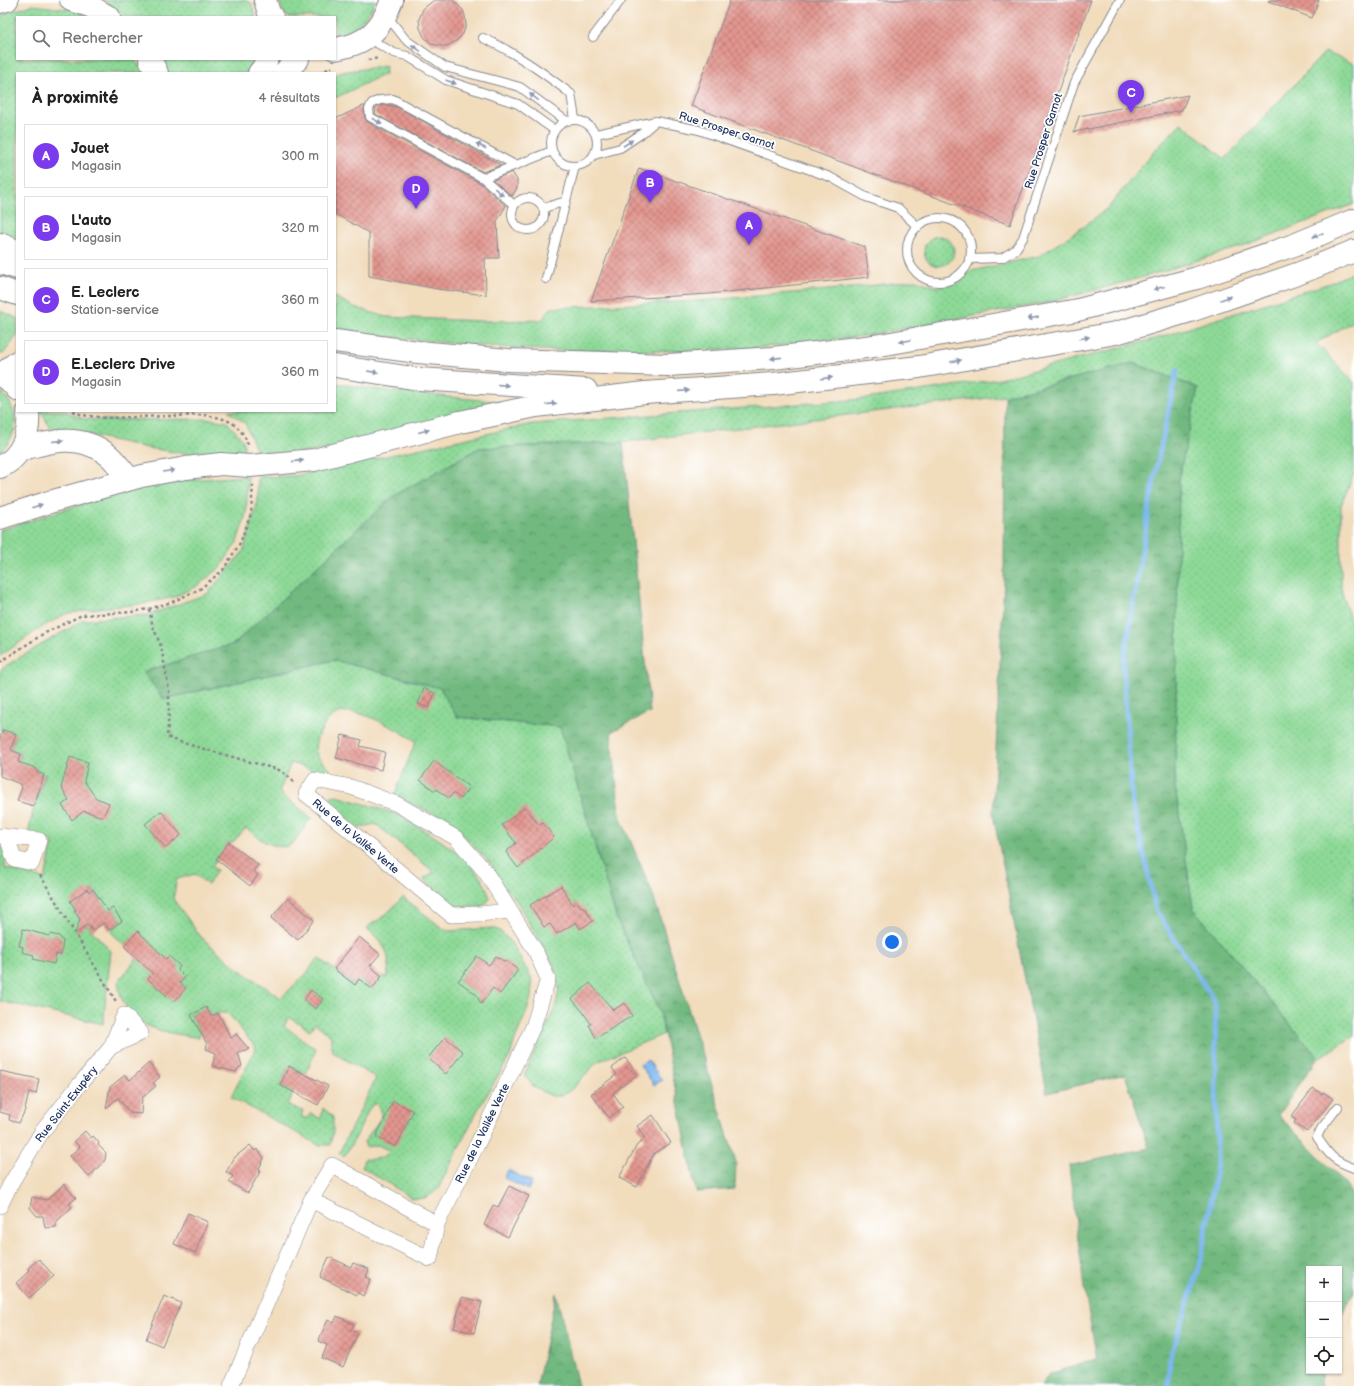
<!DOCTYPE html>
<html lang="fr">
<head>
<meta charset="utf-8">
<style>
  body { margin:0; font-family:"Balsamiq Sans",sans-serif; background:#f2f2f2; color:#222 }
  .controls { position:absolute; right:12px; bottom:12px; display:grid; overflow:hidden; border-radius:0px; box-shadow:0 1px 3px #0004 }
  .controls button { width:36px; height:36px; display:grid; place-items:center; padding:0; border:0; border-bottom:1px solid #e0e0e0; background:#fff; color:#222; font:20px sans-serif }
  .you { position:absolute; left:892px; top:942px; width:14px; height:14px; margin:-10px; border:3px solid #fff; border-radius:50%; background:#1a73e8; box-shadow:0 0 0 6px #1a73e833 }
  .badge { display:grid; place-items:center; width:26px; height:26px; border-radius:50%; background:#7c3aed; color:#fff; font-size:13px; font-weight:700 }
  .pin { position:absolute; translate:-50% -33px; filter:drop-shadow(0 1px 2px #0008) }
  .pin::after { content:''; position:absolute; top:21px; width:14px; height:12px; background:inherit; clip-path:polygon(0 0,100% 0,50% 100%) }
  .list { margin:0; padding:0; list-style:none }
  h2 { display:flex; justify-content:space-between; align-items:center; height:52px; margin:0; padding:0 16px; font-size:17px }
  h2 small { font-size:13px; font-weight:400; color:#767676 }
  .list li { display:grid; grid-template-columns:26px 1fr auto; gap:12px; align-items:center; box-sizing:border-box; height:64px; margin:0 8px 8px; padding:0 8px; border:1px solid #e0e0e0; border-radius:0px }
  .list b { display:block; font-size:15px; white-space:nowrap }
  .list p { margin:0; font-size:13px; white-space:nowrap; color:#767676 }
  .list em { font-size:13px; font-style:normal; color:#767676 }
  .icon { flex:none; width:22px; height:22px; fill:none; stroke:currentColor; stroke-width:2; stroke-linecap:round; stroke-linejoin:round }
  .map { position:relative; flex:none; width:1354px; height:1386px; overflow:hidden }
  .search { position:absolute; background:#fff; box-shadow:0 1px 3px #0004; left:16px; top:16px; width:320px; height:44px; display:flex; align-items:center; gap:10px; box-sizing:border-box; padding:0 14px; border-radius:0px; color:#767676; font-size:15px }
  .panel { position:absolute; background:#fff; box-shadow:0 1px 3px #0004; left:16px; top:72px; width:320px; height:340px; border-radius:0px }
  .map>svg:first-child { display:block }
  .grass { fill:url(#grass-dots); stroke:#54847a }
  .forest { fill:url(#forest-crowns); stroke:#46746f }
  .water { fill:url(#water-ripples); stroke:#4c74a6 }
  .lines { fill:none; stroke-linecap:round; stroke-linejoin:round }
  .stream { stroke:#7db8ef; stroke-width:5 }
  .building { fill:url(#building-cross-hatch) }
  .service-casing { stroke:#86868d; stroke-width:10 }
  .minor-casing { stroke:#86868d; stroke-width:16 }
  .primary-casing { stroke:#86868d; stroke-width:24 }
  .trunk-casing { stroke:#86868d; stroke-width:24 }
  .path { stroke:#86868d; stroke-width:2.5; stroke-dasharray:3 3; stroke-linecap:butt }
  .service { stroke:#fff; stroke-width:8 }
  .minor { stroke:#fff; stroke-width:15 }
  .primary { stroke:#fff; stroke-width:22 }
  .trunk { stroke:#fff; stroke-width:22 }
  .oneway { fill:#8d97ae }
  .labels { text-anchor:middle; stroke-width:3.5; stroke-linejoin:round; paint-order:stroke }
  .street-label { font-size:11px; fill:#1b2f5e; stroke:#fff }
</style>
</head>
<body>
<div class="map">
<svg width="1354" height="1386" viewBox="0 0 1354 1386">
  <defs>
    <pattern id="grass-dots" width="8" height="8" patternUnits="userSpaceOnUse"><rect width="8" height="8" fill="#8dd997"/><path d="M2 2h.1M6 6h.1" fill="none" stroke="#79bb85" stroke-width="1.8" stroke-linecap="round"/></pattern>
    <pattern id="forest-crowns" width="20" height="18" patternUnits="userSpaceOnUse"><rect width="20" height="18" fill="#72b980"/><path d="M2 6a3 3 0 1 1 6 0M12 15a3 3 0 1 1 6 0" fill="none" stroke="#5d976c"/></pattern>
    <pattern id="water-ripples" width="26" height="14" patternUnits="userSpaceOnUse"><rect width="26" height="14" fill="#7db8ef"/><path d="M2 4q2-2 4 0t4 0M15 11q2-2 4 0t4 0" fill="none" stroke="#6696c5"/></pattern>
    <pattern id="building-cross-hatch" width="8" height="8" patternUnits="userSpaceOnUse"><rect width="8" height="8" fill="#e3968f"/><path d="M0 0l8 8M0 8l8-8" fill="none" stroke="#b77b78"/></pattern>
  </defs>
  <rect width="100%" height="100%" fill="#fff"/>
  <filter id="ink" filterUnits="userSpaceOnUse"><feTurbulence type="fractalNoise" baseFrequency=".025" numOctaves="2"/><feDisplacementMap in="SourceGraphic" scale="8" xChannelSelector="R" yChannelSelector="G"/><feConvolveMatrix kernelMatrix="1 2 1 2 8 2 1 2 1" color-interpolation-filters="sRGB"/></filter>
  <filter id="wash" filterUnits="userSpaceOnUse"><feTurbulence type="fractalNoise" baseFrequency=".012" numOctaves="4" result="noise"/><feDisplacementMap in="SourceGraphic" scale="16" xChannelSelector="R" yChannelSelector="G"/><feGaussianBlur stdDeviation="0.9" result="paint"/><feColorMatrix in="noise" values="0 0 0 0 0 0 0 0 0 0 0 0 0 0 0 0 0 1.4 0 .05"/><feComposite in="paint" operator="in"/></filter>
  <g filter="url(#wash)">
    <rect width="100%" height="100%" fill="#f1dcbc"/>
    <!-- grass -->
    <path class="grass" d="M105,0H245L251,3L256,17H123Z
      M278,0H376C367,18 356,32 335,35V17H288L284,13Z
      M32,5L76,10L90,17H17V59H134L145,73H17V238L0,231V15Z
      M1325,52L1354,64V204L1240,247L1144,277L1046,303L863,336L757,348L661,351L542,350L470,345L368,335L335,328V297L354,307L386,317L483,321L542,320L551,308L698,301L851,288L916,280L937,287L957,282L967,272L1039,256L1079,230L1109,207L1148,158L1181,123L1225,159Z
      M159,59H256L246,73H166Z
      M386,66L385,74L335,98V76L341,72Z
      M924 251a15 15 0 1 1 30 0a15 15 0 1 1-30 0Z
      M1354,272V321L1316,343L1354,382V474L1341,505V589L1354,635V1036L1318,1058L1193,908L1175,786L1179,478L1198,388L1134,363L1005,396L623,442L479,448L392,497L234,644L143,672L164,699L334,660L440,688L457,717L560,727L617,920L660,1012L664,1034L597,1062L572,1089L561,1096H552L535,1088L524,1075L555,1008L559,989L554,966L516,900L499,881L492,865L463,835L430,812L394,796L416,741C399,731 353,702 334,715C328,719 325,724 322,729C317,737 313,746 317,755C320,762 328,765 331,771L329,775L291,763L279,792L311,818L294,842L287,847C266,846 262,840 246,828L232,843L229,842L216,859L217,860L212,867L217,870L208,885L195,874L177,879L173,899L201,937L237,968L281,998L307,973L318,958L355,985L359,979L372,989L382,976L387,977C390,961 389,952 378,939C374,935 370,932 367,928C371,923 376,922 380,919C389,912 396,905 403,897L442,928L449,931L492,928L500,931L512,944L531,977L532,985L531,997L527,1011L515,1039L510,1056L476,1113L438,1189C428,1197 425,1200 412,1198L362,1167L364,1159C374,1160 383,1159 390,1151L378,1145L366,1147L364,1142L381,1118V1109L375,1103L369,1109L357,1135L344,1157L339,1153L376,1078L333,1052L331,1047V1036L315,1023L310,1030L289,1017L284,1026L316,1049L306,1074L289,1066L280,1085L293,1092L288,1106L303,1111L301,1116L307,1119L311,1113L321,1119L323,1108L333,1117V1132L330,1145H319L231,1097L256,1048L228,1013H218L211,1016L206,1007L191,1015L200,1032L199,1038C169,1032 138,1032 123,1001C120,995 119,988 118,982L137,958L109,930L122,921L113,908L108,911L93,889L89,892L74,912L80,919L79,921L82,922L85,926L88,924L92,931L111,951L103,1024L0,1001V843L6,847L5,868L45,879L53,841L28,835L34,806L45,775L37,772L36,768L27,765L17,764L21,754L11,750L16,735L0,730V671L7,665L83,620L148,615L207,594L243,552L258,501V477L295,476L532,424L865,399L1000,379L1154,339L1330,283Z
      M0,311L17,318V336L3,354H0Z
      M335,383L379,390L502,402L442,420L339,448L260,459L245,423L228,411H335Z
      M0,390C19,409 21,433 0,452Z
      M41,411H63L84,419L110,420L211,419L227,422L243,440L246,457H211L147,448L73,431L50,428Z
      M248,476L246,514L237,542L220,568L197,586L174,597L142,604L99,608L65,614L39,629L0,656V530L129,489L169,481Z
      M337,796C356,802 377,807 396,814C402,817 409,821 415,825C442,840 483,866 490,899L483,906H455L423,879L434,872L376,824L357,828L326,801L330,797Z"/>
    <!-- forest -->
    <path class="forest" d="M1134,363L1198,388L1179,478L1175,786L1193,908L1318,1058L1278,1115L1342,1180L1354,1197V1293L1346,1305L1339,1323V1269H1309V1371H1321V1386H1041L1049,1374L1097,1359L1084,1287L1069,1166L1149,1148L1125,1074L1047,1093L993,814L1004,580L1005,396Z
      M623,442L650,712L611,732L620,816L652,892L736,1162L735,1189L696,1192L660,1012L617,920L560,727L457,717L440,688L334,660L164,699L143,672L234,644L392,497L479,448Z
      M556,1293L578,1386H537Z"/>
    <!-- water -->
    <path class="water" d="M648,1060L662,1080L654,1085L640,1065Z
      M508,1170L532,1182L528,1190L504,1178Z"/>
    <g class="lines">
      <!-- stream -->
      <path class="stream" d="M1168,1386L1170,1358L1200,1265L1217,1165L1215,1002L1156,910L1132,800L1123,666L1152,490L1177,370"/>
    </g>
    <g id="blocks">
      <!-- building -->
      <path class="building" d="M434,0H453L463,10L465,16L466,25L463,34L456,41L447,46H442L432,44L424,37L420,28L419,19L423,9Z
        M730,0H1091L1010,225L691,106Z
        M1269,0H1319L1312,18L1268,1Z
        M1188,95L1182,110L1074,132L1079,116Z
        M381,105H388L397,107L501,165L483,172L375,114L376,107Z
        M363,106H365L364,110L365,118L367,122L480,183L506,206L497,221L499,258H485L486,295L438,289L369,276V233L335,214V119Z
        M639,168L865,247L869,277L709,294L591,301Z
        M512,172L517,180V188L512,196L493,180Z
        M424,688L435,693L429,708L418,704Z
        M3,730L16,734L11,750L21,754L18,762L36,768L37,772L44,775L34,806L17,801L22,787L20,786V784L0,776V738Z
        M342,735L362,740L360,746L385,752L381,770L336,758Z
        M70,757L88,762L84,781L96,798L109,803L103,817L84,811L72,820L62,805L69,800L61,788Z
        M434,761L469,787L461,799L453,793L449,798L436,789L435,791L420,780Z
        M525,807L539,825L542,822L554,837L518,868L506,852L516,843L502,825Z
        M161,811L181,835L166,848L145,824Z
        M229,842L258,865L253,871L258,875L250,886L216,859Z
        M561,886L573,905L577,902L580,906L585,908L593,921L580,929L576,922L557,934L550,924L544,927L530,905Z
        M87,889L89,892L93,889L108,911L113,908L122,921L109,930L104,923L92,931L88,924L75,934L80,919L74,911L76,910L70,901Z
        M288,898L314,920L298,940L271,918Z
        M23,929L49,936L50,934L59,936L63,941L61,955L56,954L54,964L33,959L34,955L22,952L23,947L19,946Z
        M138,931L166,959L169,956L180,966L178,970L185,977L180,983L186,988L174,1002L148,979L153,974L124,946Z
        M359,937L380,954L370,966L382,976L372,989L359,979L355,985L334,969Z
        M477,956L489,965L496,956L505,962L506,961L518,970L500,994L493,988L481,1004L476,994L458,981Z
        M590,983L613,1010L625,1003L632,1016L596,1038L589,1025L591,1024L583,1012L572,999Z
        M311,990L323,999L316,1009L304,1000Z
        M206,1007L211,1016L218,1013L231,1038L236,1034L249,1049L238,1052L242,1066L238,1068L236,1072L212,1066L216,1053L206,1049L207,1044L191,1015Z
        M445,1037L463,1052L446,1074L428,1058Z
        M625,1058L638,1074L613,1093L623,1107L609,1118L591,1094L617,1074L612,1068Z
        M149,1063L160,1077L153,1083L156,1086L142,1098L141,1114L130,1113L118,1098L106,1108L110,1087L125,1075L130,1080Z
        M289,1066L328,1086L318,1105L280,1085Z
        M0,1071L39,1079L36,1094L29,1092L25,1110L19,1123L9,1120L10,1115L0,1112Z
        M1313,1088L1322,1094L1323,1092L1333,1099L1307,1132L1294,1123L1296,1120L1291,1117Z
        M393,1101L413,1111L396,1147L376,1137Z
        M653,1115L671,1143L654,1153L637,1187L619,1178L637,1145L645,1139L637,1126Z
        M85,1131L91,1138L93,1136L99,1143L98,1145L106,1153L105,1160L89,1177L70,1156L80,1147L74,1141Z
        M250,1145L255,1151L257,1149L264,1158L259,1169L261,1170L248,1193L229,1182L233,1176L226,1172L235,1157Z
        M64,1184L76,1198L69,1204L72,1207L56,1222V1227L45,1228L43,1216H37L30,1208L32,1197L47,1200Z
        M509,1186L529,1196L508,1237L484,1225L493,1205L498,1207Z
        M188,1213L208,1222L195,1253L174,1244Z
        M329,1257L351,1267L353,1263L369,1269L366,1277L371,1279L363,1296L358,1293L357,1295L320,1277Z
        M39,1259L54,1276L29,1298L16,1283L30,1270L28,1268Z
        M164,1296L181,1303L162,1346L146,1339Z
        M462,1297L482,1302L474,1333L454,1328Z
        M337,1316L354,1324L351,1330L358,1333L343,1367L322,1358L327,1345L318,1341L328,1320L334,1323Z"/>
    </g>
  </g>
  <g filter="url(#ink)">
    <use href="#blocks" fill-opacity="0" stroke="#86868d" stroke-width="1"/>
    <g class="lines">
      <!-- service casing -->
      <g class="service-casing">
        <path id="service" d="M387,16L406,40L445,67L520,87L565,120
          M593,37L621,0
          M368,38L394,53L407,56L446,80L518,104L554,130
          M483,38C515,52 544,73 571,94L575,119
          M551 143a23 23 0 1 1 46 0a23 23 0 1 1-46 0Z
          M596,134L656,121L699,130L830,177L866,197L898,208L918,227
          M594,155L620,148L641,134L656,121
          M515,165L393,99L380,100L372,103L369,109L370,117L483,178L552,151
          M483,178L514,205
          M512 214a16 16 0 1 1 32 0a16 16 0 1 1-32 0Z
          M544,208L566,201
          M907 250a32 32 0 1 1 64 0a32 32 0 1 1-64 0Z
          M969,259L1002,258L1015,250L1023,238L1074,83L1120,0
          M546,279L575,166
          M1338,1107L1321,1129L1317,1137C1329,1155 1333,1161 1354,1168"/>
      </g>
      <!-- minor casing -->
      <g class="minor-casing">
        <path id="minor" d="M0,836L39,840L32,863L14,859L7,837
          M311,1200L332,1165L437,1224
          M0,1206L10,1185L41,1133L79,1085L111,1047L124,1015L141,1033L111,1047
          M231,1386L311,1200L430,1259L437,1224L477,1145L533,1027L548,979L535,950L485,871L456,838L397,804L351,787L315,780L306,794L451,915L479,914L510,911"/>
      </g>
      <!-- primary casing -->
      <g class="primary-casing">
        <path id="primary" d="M265,0L269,13L272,17
          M335,49C367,44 381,30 392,0
          M259,73L263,68L267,59
          M284,73L298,59
          M0,375L11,382L17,389
          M1,375L17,362
          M0,467C22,457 30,434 28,411"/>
      </g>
      <!-- trunk casing -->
      <g class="trunk-casing">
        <path id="trunk" d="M71,0L90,6L109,17
          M0,2L7,0
          M150,59L157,73
          M0,244L17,251
          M0,263L17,268
          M0,288L17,294
          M335,341L418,352L508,360L668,365L773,358L874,346L1078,310L1197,278L1294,245L1354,220
          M335,366L419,379L586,390
          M20,450C50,441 80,433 107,454C116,461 122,471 130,479
          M0,518L53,501L142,476L186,468L221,464L250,466L314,460L460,422L536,406L645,393L773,384L919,367L1116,333L1190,311L1300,273L1354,251"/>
      </g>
      <!-- path -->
      <path class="path" d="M368,60L379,58
        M320,73L332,67
        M73,411L82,415L105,418L203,415C227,418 240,422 249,447
        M149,609L153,627L161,646L169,690V711L167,737L183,743L279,770L287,775L295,784
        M0,662L43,634L82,615L132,612L149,609L172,602L200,589L223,570L240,543L251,514L253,484
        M40,875L117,1003"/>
      <!-- service -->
      <use href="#service" class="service"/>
      <!-- minor -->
      <use href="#minor" class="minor"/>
      <!-- primary -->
      <use href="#primary" class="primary"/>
      <!-- trunk -->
      <use href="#trunk" class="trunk"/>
    </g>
    <!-- one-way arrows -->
    <defs><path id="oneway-solid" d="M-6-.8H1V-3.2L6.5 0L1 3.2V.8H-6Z"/></defs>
    <g class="oneway">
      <use href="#oneway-solid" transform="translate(416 48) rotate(-145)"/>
      <use href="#oneway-solid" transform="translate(451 82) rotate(20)"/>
      <use href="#oneway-solid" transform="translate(534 97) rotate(-143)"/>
      <use href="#oneway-solid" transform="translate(377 121) rotate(28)"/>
      <use href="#oneway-solid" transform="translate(628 143) rotate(-33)"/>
      <use href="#oneway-solid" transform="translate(481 146) rotate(-152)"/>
      <use href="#oneway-solid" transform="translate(499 192) rotate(40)"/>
      <use href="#oneway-solid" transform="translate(1318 235) rotate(158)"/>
      <use href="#oneway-solid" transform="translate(1159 288) rotate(165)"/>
      <use href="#oneway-solid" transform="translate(1226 298) rotate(-19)"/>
      <use href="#oneway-solid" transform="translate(1033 318) rotate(170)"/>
      <use href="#oneway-solid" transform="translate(1084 338) rotate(-10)"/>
      <use href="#oneway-solid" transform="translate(905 341) rotate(170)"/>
      <use href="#oneway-solid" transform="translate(776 358) rotate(174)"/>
      <use href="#oneway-solid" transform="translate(956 361) rotate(-10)"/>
      <use href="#oneway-solid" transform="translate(373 372) rotate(9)"/>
      <use href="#oneway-solid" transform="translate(827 378) rotate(-7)"/>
      <use href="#oneway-solid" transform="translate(503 385) rotate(4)"/>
      <use href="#oneway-solid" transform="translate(684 391) rotate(-4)"/>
      <use href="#oneway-solid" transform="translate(551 404) rotate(-7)"/>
      <use href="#oneway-solid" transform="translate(424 431) rotate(-15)"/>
      <use href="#oneway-solid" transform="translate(58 441) rotate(-5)"/>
      <use href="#oneway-solid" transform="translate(298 461) rotate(-6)"/>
      <use href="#oneway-solid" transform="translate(169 471) rotate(-10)"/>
      <use href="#oneway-solid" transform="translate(37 506) rotate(-18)"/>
    </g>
  </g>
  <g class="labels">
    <!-- street labels -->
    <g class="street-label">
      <text transform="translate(727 130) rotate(18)" y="4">Rue Prosper Garnot</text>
      <text transform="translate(1043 141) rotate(-72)" y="4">Rue Prosper Garnot</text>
      <text transform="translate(356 836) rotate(40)" y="4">Rue de la Vallée Verte</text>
      <text transform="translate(66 1104) rotate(-52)" y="4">Rue Saint-Exupéry</text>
      <text transform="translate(482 1133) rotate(-64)" y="4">Rue de la Vallée Verte</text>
    </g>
  </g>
</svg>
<div class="controls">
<button>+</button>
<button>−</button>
<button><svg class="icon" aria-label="locate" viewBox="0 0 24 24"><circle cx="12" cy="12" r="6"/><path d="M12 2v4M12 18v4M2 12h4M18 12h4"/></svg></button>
</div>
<div class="you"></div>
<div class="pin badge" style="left:749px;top:245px">A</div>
<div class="pin badge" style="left:650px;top:203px">B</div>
<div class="pin badge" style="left:1131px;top:113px">C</div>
<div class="pin badge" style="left:416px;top:209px">D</div>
<div class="search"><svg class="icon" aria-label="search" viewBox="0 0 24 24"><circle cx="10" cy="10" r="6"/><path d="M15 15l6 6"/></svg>Rechercher</div>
<section class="panel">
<h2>À proximité<small>4 résultats</small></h2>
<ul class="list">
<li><span class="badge">A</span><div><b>Jouet</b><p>Magasin</p></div><em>300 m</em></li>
<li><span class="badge">B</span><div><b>L'auto</b><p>Magasin</p></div><em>320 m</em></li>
<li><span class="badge">C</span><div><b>E. Leclerc</b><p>Station-service</p></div><em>360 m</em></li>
<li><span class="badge">D</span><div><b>E.Leclerc Drive</b><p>Magasin</p></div><em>360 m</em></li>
</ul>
</section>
</div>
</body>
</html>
